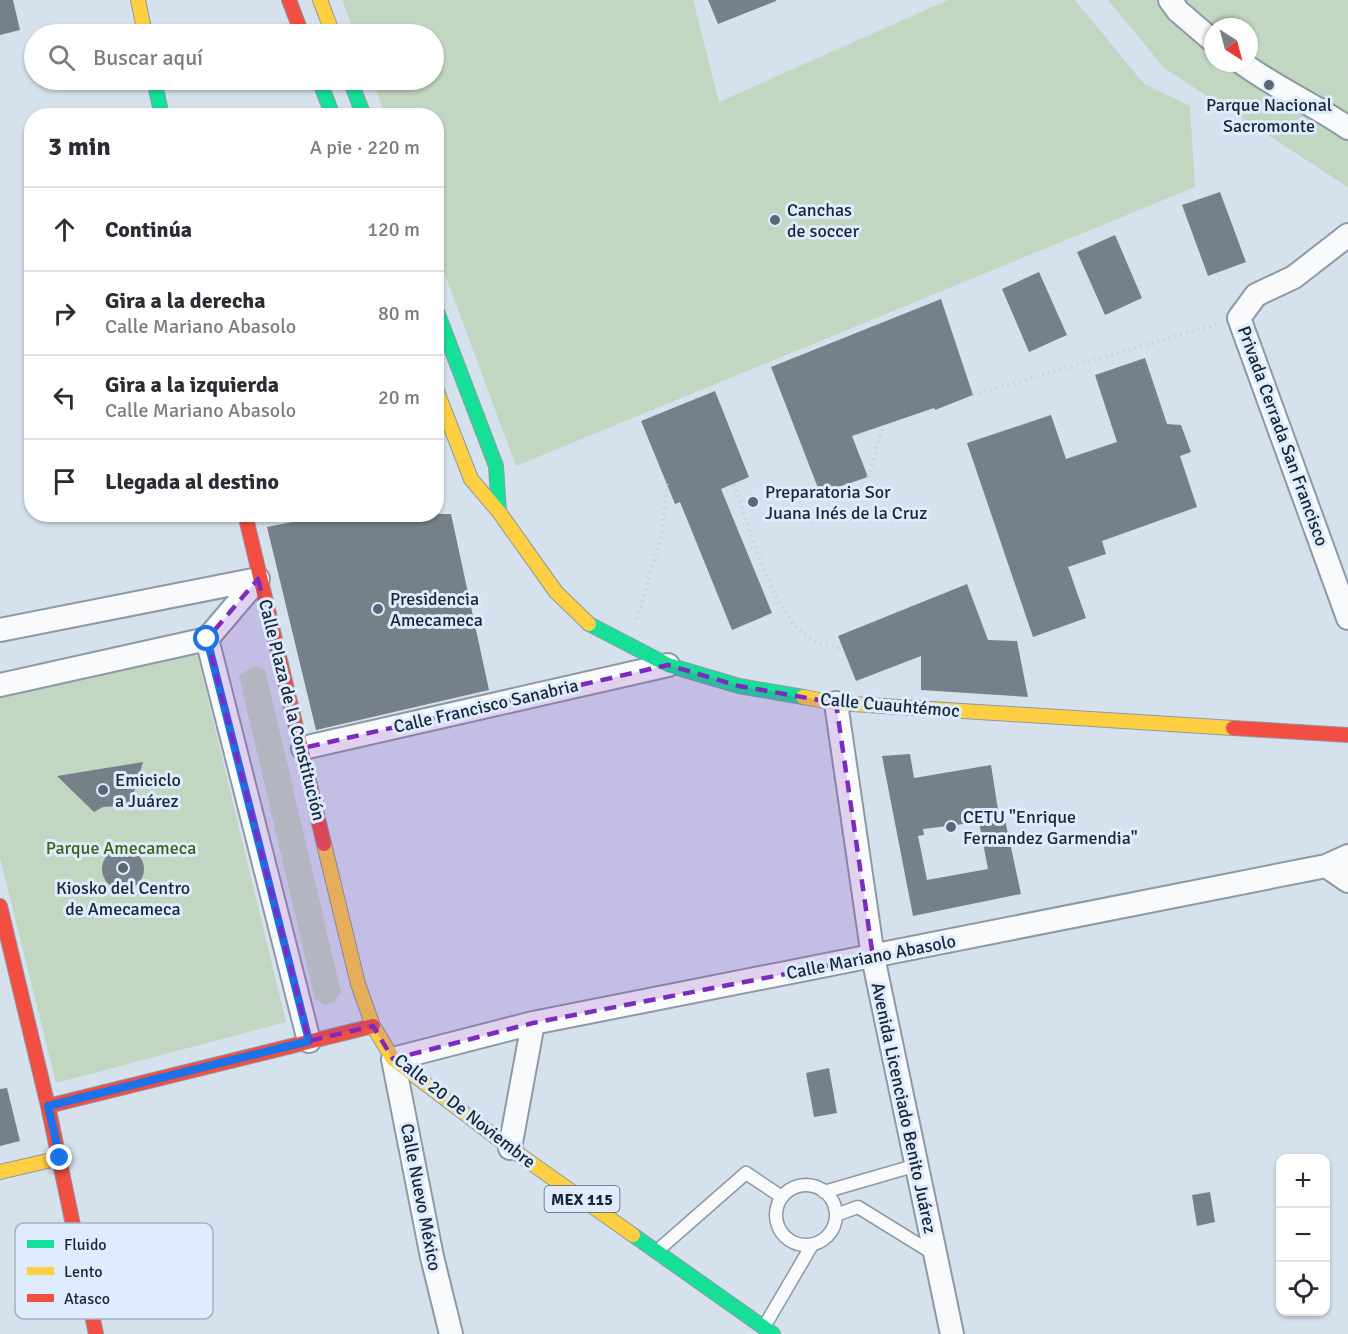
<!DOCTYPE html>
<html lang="es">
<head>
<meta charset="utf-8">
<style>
  body { margin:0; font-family:Signika,sans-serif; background:#f7f7f7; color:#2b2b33 }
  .controls { position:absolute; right:18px; bottom:18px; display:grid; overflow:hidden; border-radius:12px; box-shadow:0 2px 4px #0004 }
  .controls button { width:54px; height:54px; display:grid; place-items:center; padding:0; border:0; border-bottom:2px solid #e1e1e2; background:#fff; color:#2b2b33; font:30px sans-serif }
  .compass { position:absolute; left:1204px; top:18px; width:54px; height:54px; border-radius:50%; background:#fff; box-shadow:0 2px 4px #0004; rotate:144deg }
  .stop { position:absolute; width:18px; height:18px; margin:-14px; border:4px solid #1a73e8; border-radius:50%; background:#fff }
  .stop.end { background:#1a73e8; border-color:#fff; box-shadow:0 2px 6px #0008 }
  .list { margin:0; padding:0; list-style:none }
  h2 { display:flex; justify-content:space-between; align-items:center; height:78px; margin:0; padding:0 24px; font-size:26px }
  h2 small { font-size:20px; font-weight:400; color:#7c7c81 }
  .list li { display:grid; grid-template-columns:39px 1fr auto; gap:18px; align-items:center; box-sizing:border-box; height:84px; padding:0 24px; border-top:2px solid #e1e1e2 }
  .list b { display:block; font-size:22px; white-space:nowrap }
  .list p { margin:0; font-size:20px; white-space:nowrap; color:#7c7c81 }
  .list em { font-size:20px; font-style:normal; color:#7c7c81 }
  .icon { flex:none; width:33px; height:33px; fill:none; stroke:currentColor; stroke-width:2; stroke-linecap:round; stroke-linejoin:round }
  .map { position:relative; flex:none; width:1348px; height:1334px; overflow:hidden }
  .search { position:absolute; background:#fff; box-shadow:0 2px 4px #0004; left:24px; top:24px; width:420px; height:66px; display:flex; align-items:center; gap:15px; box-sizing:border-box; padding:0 21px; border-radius:33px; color:#7c7c81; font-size:22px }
  .panel { position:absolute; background:#fff; box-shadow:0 2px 4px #0004; left:24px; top:108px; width:420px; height:414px; border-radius:24px }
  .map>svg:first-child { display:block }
  .green { fill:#c1d7c1; fill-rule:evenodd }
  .building { fill:#758089; fill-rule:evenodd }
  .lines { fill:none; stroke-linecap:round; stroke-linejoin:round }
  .lane-casing { stroke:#8e99a5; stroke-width:15 }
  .street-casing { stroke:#8e99a5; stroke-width:26 }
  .fast-casing { stroke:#8e99a5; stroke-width:16 }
  .slow-casing { stroke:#8e99a5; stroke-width:16 }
  .jam-casing { stroke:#8e99a5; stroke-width:16 }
  .path { stroke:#ced1d5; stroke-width:4; stroke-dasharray:1.5 4.5; stroke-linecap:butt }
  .lane { stroke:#f9fafc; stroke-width:12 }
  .street { stroke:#f9fafc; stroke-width:22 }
  .fast { stroke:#16e098; stroke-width:14 }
  .slow { stroke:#ffcf43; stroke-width:14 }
  .jam { stroke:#f24e42; stroke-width:14 }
  .route { stroke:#1a73e8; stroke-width:8 }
  .marked { fill:#7b2cbf; fill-opacity:0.2; stroke:#7b2cbf; stroke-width:4.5; stroke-dasharray:12 8; stroke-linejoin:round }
  .poi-dot { fill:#5b6776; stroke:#deecfd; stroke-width:2 }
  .labels { text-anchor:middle; stroke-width:6; stroke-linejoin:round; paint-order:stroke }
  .shield { fill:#deecfd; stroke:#546171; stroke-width:1.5 }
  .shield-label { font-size:16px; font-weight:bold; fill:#192635 }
  .poi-label { font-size:18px; fill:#192635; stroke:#deecfd; text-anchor:start }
  .street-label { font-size:18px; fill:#192635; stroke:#deecfd }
  .park-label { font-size:18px; fill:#3a6411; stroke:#deecfd }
  .key { fill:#deecfd; stroke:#a3b1c1; stroke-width:1.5 }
  .key-label { font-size:16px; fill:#192635 }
</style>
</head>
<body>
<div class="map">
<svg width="1348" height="1334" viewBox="0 0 1348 1334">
  <rect width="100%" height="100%" fill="#d6e1ee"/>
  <!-- green -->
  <path class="green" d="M342,0H693L719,102L948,0H1075L1144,84L1190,106L1195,187L516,466L437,253L436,116L385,115L372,80H434V34H355Z
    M1108,0H1348V187L1164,68ZM1213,27H1249V63H1213Z
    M196,650L286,1022L56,1083L0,857V693Z
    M256,666L265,670L341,992L334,1002L325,1005L315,999L239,675Z"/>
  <!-- building -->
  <path class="building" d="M0,0H13L20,30L0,35Z
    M708,0H776V1L718,24Z
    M1220,192L1246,262L1208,276L1182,205Z
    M1115,235L1142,298L1105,315L1077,252Z
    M1039,272L1067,335L1029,352L1002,289Z
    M941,299L973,395L935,410L934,408L852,436L868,477L820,493L771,367Z
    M1145,358L1167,424L1181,425L1191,452L1180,456L1197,507L1102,541L1106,554L1068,567L1086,618L1033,637L967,443L1051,415L1066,459L1117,442L1095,375Z
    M715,391L749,477L721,489L772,613L732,630L680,502L675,504L641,421Z
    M335,514H451L489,690L316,730L267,527Z
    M967,584L988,640L1017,641L1028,697L921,690V656L856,681L838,636Z
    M910,754L914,778L991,765L999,816L1004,815L1021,894L913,916L882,756ZM979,822L988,869L927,880L918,836L924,835L923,829Z
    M143,762L130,805L103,807L94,812L57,776Z
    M102 869a21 21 0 1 1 42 0a21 21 0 1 1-42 0Z
    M829,1068L837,1113L814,1117L806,1073Z
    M7,1088L20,1141L0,1146V1089Z
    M1210,1192L1215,1222L1197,1226L1192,1195Z"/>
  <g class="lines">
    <!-- lane casing -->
    <g class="lane-casing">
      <path id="lane" d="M776 1215a30 30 0 1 1 60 0a30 30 0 1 1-60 0Z
        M824,1192L917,1165
        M836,1215L858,1207L934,1254
        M657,1251L746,1173L782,1197
        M764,1327L812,1245"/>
    </g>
    <!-- street casing -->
    <g class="street-casing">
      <path id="street" d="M1170,0L1178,11L1213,41
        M1242,63C1276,88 1313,104 1348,128
        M1348,235L1294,277L1256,295L1239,318L1348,618
        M0,630L258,579
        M207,639L309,1041
        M0,685L207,639L258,579
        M836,703L873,957L952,1334
        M303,748L668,665
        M1326,866L1348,881
        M510,1148L533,1023
        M451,1334L432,1257L393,1059L533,1023L1326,866L1348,856"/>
    </g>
    <!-- fast casing -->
    <g class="fast-casing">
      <path id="fast" d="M154,80L162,116
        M319,80L333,116
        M350,80L364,116
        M436,309L496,466L499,512
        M589,624L668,665L739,686L803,697
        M633,1235L773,1334"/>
    </g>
    <!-- slow casing -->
    <g class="slow-casing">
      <path id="slow" d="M138,0L145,34
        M320,0L333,34
        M436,389L471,479L499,512L556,592L589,624
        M803,697L836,703L1233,728
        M324,844L358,984L373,1026L393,1059L510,1148L633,1235
        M0,1172L60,1158"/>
    </g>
    <!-- jam casing -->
    <g class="jam-casing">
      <path id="jam" d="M289,0L302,34
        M245,514L324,844
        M1233,728L1348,735
        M0,906L48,1106L373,1026
        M48,1106L96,1334"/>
    </g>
    <!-- path -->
    <path class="path" d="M1276,57L1339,72L1348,71
      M973,395L1218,324
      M868,477L883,426
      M734,484C748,524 771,609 804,634C816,643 828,646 843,649
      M637,619L661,537L667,484
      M244,678L254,721
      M239,679L256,671
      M0,735L87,821
      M0,809L21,887
      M65 868a59 59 0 1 1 118 0a59 59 0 1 1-118 0Z
      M140,811L189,667
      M279,825L293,822
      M230,834L274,1017
      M182,857L234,845
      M24,892L66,883
      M166,909L274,1016
      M67,1058L110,925
      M68,1069L274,1017"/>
    <!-- lane -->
    <use href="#lane" class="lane"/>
    <!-- street -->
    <use href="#street" class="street"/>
    <!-- fast -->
    <use href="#fast" class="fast"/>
    <!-- slow -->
    <use href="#slow" class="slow"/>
    <!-- jam -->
    <use href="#jam" class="jam"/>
  </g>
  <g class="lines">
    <!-- route -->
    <path class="route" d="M60,1158L48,1106L309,1041L207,639"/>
  </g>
  <!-- marked area -->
  <path class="marked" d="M258,579L303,748L668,665L739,686L836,703L873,957L533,1023L393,1059L373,1026L309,1041L207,639Z"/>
  <!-- markers -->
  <g class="poi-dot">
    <circle cx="1269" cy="85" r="6"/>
    <circle cx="775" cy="220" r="6"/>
    <circle cx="753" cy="502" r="6"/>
    <circle cx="378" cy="609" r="6"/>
    <circle cx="103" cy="790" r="6"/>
    <circle cx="951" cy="827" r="6"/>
    <circle cx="123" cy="868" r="6"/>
  </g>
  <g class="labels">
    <!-- shield labels -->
    <rect class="shield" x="544.5" y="1186" width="75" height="26" rx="4.5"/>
    <g class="shield-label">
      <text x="582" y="1205">MEX 115</text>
    </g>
    <!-- poi labels -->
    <g class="poi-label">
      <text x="1269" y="111" text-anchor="middle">Parque Nacional<tspan x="1269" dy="21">Sacromonte</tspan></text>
      <text x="787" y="216">Canchas<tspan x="787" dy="21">de soccer</tspan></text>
      <text x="765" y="498">Preparatoria Sor<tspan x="765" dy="21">Juana Inés de la Cruz</tspan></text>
      <text x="390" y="605">Presidencia<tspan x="390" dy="21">Amecameca</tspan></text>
      <text x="115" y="786">Emiciclo<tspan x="115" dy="21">a Juárez</tspan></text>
      <text x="963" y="823">CETU "Enrique<tspan x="963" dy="21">Fernandez Garmendia"</tspan></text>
      <text x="123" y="894" text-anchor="middle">Kiosko del Centro<tspan x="123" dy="21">de Amecameca</tspan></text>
    </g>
    <!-- street labels -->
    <g class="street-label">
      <text transform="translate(1283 436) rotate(70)" y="6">Privada Cerrada San Francisco</text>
      <text transform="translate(890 705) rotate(5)" y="6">Calle Cuauhtémoc</text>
      <text transform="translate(486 706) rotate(-13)" y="6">Calle Francisco Sanabria</text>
      <text transform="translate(292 710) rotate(76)" y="6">Calle Plaza de la Constitución</text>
      <text transform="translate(871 957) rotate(-11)" y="6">Calle Mariano Abasolo</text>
      <text transform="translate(904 1108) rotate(78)" y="6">Avenida Licenciado Benito Juárez</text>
      <text transform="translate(465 1111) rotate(38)" y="6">Calle 20 De Noviembre</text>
      <text transform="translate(421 1197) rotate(79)" y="6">Calle Nuevo México</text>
    </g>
    <!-- park labels -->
    <g class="park-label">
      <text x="121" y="854">Parque Amecameca</text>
    </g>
  </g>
  <!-- legend -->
  <rect x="15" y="1223" width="198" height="96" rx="9" class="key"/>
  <rect x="27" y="1240" width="27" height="8" fill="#16e098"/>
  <rect x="27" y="1267" width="27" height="8" fill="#ffcf43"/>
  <rect x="27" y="1294" width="27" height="8" fill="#f24e42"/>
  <g class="key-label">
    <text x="64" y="1250">Fluido</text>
    <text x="64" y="1277">Lento</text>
    <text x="64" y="1304">Atasco</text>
  </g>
</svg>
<div class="controls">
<button>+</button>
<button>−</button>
<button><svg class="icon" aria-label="locate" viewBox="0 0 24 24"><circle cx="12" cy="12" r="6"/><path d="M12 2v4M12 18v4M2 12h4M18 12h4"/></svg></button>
</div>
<svg class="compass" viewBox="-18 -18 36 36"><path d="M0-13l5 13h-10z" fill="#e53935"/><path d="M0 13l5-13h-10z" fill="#7c7c81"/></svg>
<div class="stop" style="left:207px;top:639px"></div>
<div class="stop end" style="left:60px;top:1158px"></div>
<div class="search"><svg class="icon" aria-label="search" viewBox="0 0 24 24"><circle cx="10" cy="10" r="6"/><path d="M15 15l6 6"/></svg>Buscar aquí</div>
<section class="panel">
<h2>3 min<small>A pie · 220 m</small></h2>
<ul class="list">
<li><svg class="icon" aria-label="ahead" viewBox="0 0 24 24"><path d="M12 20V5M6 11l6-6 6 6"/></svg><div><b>Continúa</b></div><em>120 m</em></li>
<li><svg class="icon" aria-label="right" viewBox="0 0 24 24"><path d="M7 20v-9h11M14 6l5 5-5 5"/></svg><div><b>Gira a la derecha</b><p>Calle Mariano Abasolo</p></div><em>80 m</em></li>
<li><svg class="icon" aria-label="left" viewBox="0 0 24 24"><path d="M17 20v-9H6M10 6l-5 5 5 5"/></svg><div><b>Gira a la izquierda</b><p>Calle Mariano Abasolo</p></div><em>20 m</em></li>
<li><svg class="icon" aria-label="arrive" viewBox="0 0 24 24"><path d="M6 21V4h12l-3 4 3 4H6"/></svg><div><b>Llegada al destino</b></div></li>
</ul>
</section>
</div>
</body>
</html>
